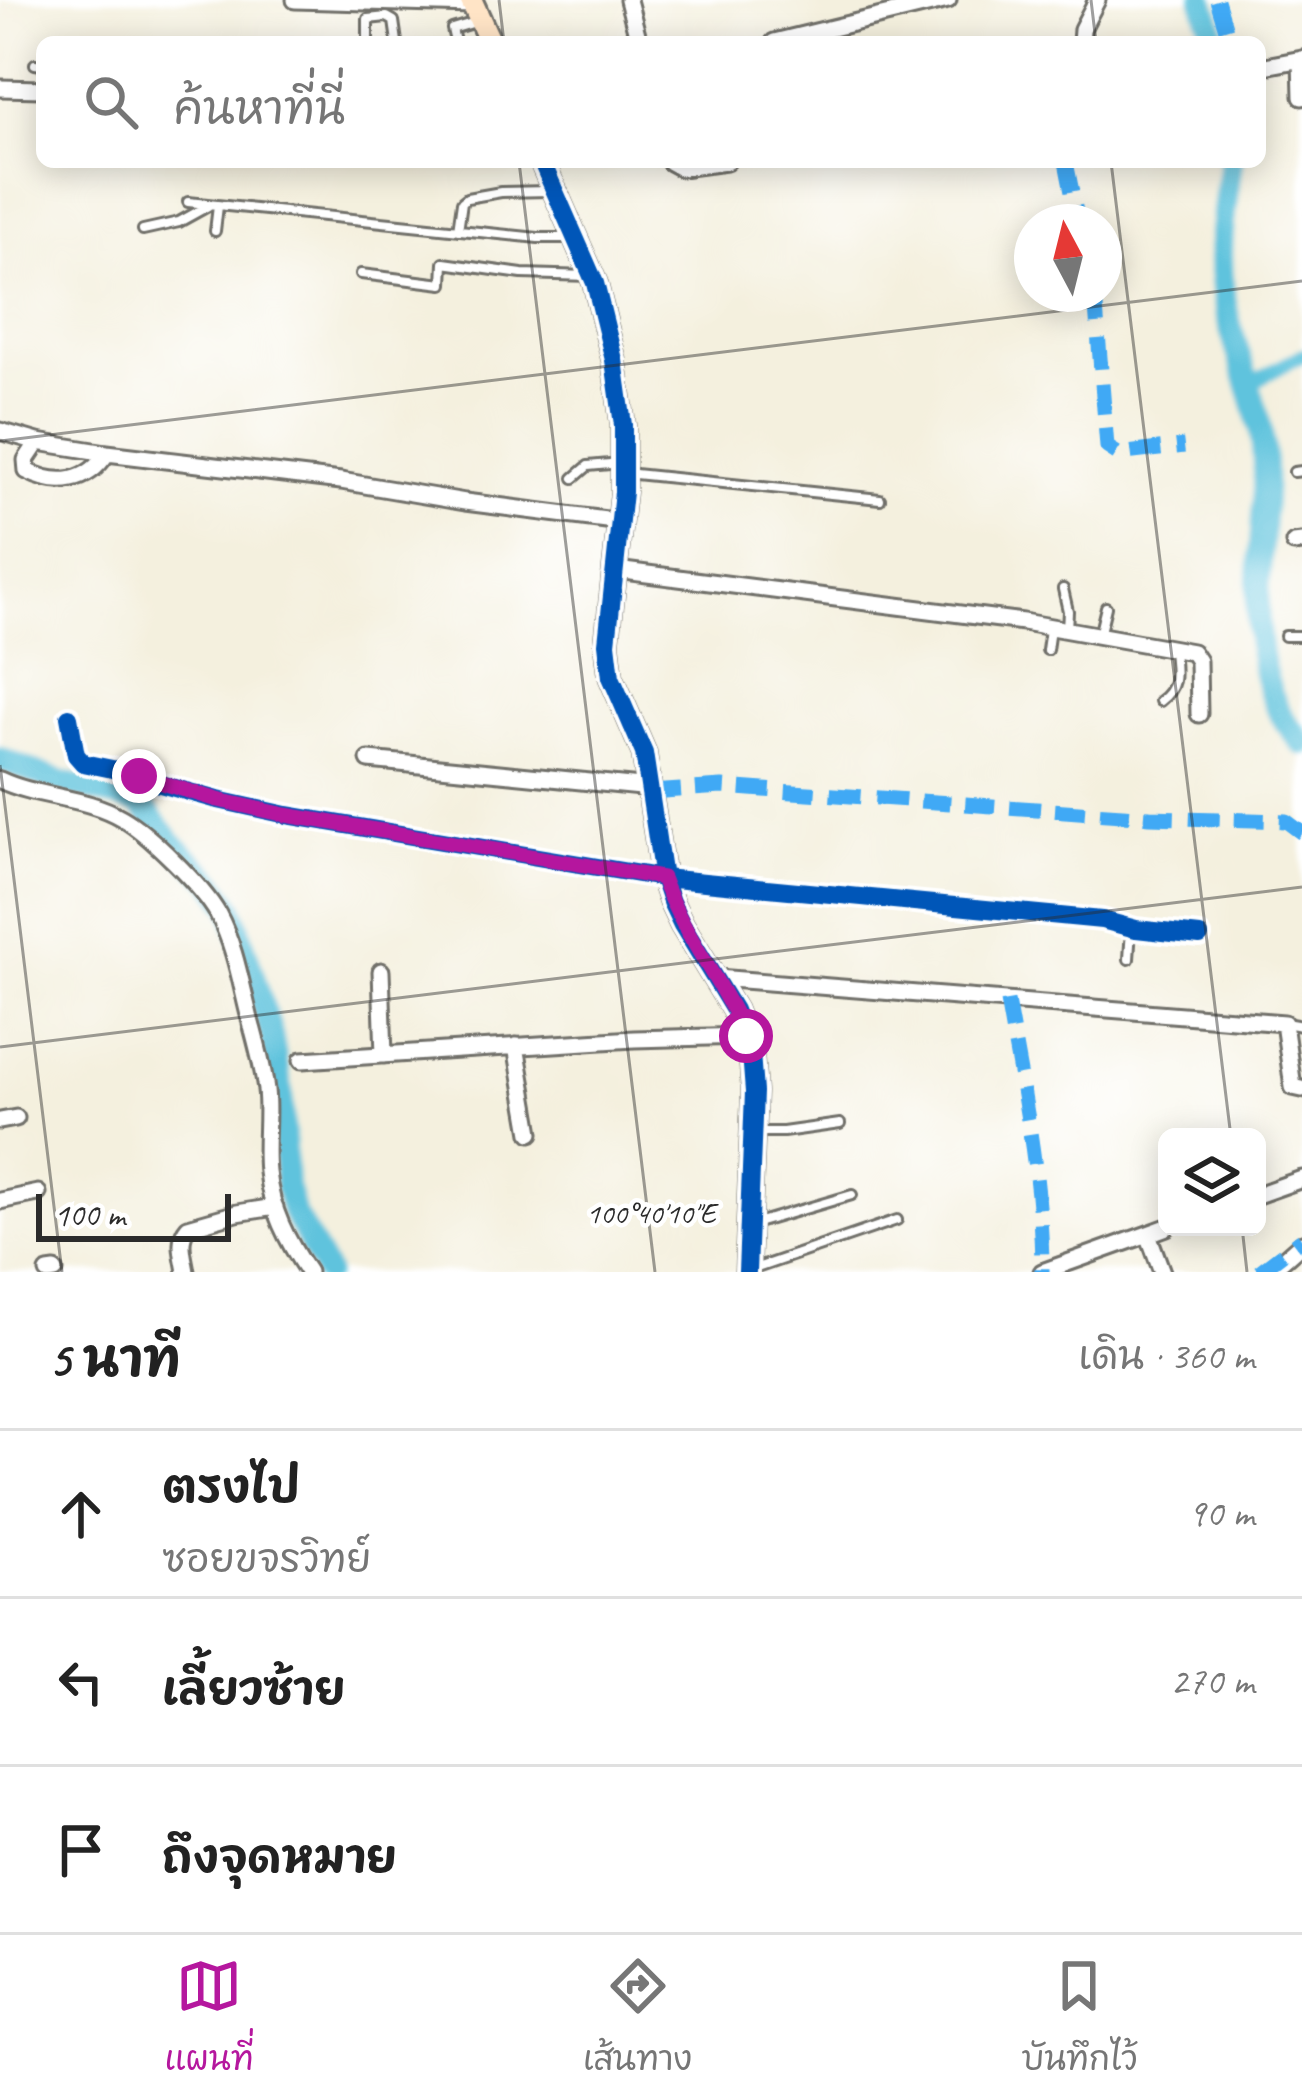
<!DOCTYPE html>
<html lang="th">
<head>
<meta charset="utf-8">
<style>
  body { margin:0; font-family:Caveat,"Playpen Sans Thai",sans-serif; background:#f2f2f2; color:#222 }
  .controls { position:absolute; right:36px; bottom:36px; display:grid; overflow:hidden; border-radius:18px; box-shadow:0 6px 30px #0003 }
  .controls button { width:108px; height:108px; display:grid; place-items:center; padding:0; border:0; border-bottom:3px solid #e0e0e0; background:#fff; color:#222; font:60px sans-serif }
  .compass { position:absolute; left:1014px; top:204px; width:108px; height:108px; border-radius:50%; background:#fff; box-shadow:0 6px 30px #0003; rotate:353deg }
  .scale { position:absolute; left:36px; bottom:30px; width:195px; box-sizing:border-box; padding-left:12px; border:6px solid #2b2b2b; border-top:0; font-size:33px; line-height:42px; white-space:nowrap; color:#2b2b2b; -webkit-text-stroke:9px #fff; paint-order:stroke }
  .stop { position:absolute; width:36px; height:36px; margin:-27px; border:9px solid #b5179e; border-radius:50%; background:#fff }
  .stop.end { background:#b5179e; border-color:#fff; box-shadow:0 3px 12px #0008 }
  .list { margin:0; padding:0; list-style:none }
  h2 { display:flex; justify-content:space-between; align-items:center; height:156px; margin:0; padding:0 48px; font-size:51px }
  h2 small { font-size:39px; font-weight:400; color:#767676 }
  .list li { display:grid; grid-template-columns:78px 1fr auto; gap:36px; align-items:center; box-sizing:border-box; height:168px; padding:0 48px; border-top:3px solid #e0e0e0 }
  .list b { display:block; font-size:45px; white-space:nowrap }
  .list p { margin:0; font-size:39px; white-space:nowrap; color:#767676 }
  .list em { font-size:39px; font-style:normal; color:#767676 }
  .icon { flex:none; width:66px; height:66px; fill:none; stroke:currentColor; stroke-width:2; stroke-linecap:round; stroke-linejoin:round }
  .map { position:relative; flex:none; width:1302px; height:1272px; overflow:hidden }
  .search { position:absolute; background:#fff; box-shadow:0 6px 30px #0003; left:36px; right:36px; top:36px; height:132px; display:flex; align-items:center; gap:30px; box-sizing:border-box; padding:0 42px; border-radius:18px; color:#767676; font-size:45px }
  .sheet { height:660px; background:#fff }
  nav { display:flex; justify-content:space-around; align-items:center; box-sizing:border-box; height:168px; border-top:3px solid #e0e0e0; background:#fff; font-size:33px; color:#767676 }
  nav a { display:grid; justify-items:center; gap:6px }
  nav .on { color:#b5179e }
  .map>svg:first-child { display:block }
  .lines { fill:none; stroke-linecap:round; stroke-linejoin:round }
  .canal { stroke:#5fc3dd; stroke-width:14 }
  .river { stroke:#5fc3dd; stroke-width:24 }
  .lane-casing { stroke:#71706a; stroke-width:14 }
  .street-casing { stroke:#71706a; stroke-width:21 }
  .secondary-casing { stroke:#71706a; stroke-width:27 }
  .lane { stroke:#fff; stroke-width:8 }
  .street { stroke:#fff; stroke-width:15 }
  .secondary { stroke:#ffe4c6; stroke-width:21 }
  .quiet { stroke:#3fa9f5; stroke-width:15; stroke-dasharray:30 15; stroke-linecap:butt }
  .cycleway-casing { stroke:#fff; stroke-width:26 }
  .cycleway { stroke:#0057b8; stroke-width:18 }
  .route { stroke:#b5179e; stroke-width:15 }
  .ticks { fill:none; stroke:#2b2b2b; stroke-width:3; stroke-opacity:0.45 }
  .ticks-label { font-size:30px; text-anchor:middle; fill:#2b2b2b; stroke:#fff; stroke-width:9; stroke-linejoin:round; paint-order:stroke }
</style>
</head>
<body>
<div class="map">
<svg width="1302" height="1272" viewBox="0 0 1302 1272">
  <rect width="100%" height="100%" fill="#fff"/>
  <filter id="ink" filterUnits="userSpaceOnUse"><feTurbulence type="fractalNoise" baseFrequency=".00833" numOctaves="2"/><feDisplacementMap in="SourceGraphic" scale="24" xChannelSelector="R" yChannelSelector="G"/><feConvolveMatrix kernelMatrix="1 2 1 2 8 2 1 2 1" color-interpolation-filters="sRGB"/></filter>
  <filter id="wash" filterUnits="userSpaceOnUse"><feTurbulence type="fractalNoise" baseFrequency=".004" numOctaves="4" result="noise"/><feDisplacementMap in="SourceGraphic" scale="48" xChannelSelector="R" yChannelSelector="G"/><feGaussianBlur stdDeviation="2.7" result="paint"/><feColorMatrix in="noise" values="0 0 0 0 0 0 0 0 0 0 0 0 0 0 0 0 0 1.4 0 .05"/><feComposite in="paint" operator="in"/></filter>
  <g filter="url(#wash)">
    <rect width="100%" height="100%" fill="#f4f0de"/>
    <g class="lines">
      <!-- canal -->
      <path class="canal" d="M1249,384L1302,355"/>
      <!-- river -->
      <path class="river" d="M1203,0L1217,42
        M1231,162C1223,215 1215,264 1228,317C1237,356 1254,393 1261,432C1276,525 1234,625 1280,713C1286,724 1295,733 1302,743
        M0,759L57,781L140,803L171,842L213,881L232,908L271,1034L281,1091L286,1186L293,1212L326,1272"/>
    </g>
  </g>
  <g filter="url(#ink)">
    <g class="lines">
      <!-- lane casing -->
      <g class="lane-casing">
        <path id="lane" d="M368,42V19L387,17L394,21L397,42
          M455,42L452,29L479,21
          M35,64L42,65
          M188,202L538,238H569
          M143,230L179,222L208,206
          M458,230L462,202L467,198L501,192L550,191
          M215,231L218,206
          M361,274L443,284L444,263L522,274L590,276
          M1294,472L1302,471
          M625,473L880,499
          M574,478L588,466L621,463
          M1063,589L1068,611L1067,629
          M1099,636L1106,607
          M1285,636H1302
          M1047,650L1050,629
          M1160,701C1179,687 1175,672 1173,651
          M1129,959L1131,929
          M1285,1023L1302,1026
          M754,1132H783L840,1124
          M750,1225L852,1195
          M748,1271L897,1220"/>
      </g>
      <!-- street casing -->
      <g class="street-casing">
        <path id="street" d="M295,0L473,5
          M628,0L639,42
          M774,42L948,0
          M1081,42L1082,29L1097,0
          M1301,59L1302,97
          M1260,67L1302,59
          M0,88L42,89
          M670,162L681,168L726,162
          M0,431L38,442L107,453L341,481L465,502L622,522
          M38,442L26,460L27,471C58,487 88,483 107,453
          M1294,543L1302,542
          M616,570L1023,622L1192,652L1198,661L1199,714
          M69,717L76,755L83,763L127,772L153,782L218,800L287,815L663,878L1102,920L1136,929L1200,936
          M369,760L651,788
          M0,780C38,798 85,796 122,818C148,833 203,887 218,914C235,946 241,984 250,1019C256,1042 263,1066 266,1090C269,1117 264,1145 267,1172C271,1210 287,1241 308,1272
          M381,971L384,1055
          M717,978L1284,1023L1293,1087L1302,1089
          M516,1046L531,1133
          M302,1060L634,1039L746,1036
          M0,1121L16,1118
          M1257,1195L1302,1179
          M0,1201L38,1193
          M48,1272L55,1271
          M186,1272C184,1257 177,1239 188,1227L237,1213L275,1207
          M1042,1272L1148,1234
          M1162,1272L1148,1234L1167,1227
          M1269,1272L1302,1243"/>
      </g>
      <!-- secondary casing -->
      <g class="secondary-casing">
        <path id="secondary" d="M471,0L490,42
          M542,162L595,283L614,360L623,425V492L607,643L611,677L644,753L663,878L671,902L682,925L734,1010L751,1053L754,1092L747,1272"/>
      </g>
      <!-- lane -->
      <use href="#lane" class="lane"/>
      <!-- street -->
      <use href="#street" class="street"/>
      <!-- secondary -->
      <use href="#secondary" class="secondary"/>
      <!-- quiet -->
      <path class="quiet" d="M1217,0L1230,42
        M1066,162L1078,222
        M1095,294L1107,447L1118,454L1184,446
        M651,792L722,787L1150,817L1286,821L1302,833
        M1007,1001C1023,1091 1042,1180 1042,1272
        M1259,1272L1302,1239"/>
      <!-- cycleway casing -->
      <g class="cycleway-casing">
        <path id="cycleway" d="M542,162L595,283L614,360L623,425V492L607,643L611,677L644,753L663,878L671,902L682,925L734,1010L751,1053L754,1092L747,1272
          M69,717L76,755L83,763L127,772L153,782L218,800L287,815L663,878L1102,920L1136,929L1200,936"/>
      </g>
      <!-- cycleway -->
      <use href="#cycleway" class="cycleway"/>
    </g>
  </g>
  <g class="lines" filter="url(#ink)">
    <!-- route -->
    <path class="route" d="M139,776L218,800L286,815L662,878C683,934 721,981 746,1036"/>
  </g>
  <!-- ticks -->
  <path class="ticks" d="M499,0L504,42M1091,0L1096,42M519,162L655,1272M1111,162L1231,1137M0,441L1302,281M0,765L62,1272M0,1047L1302,887M1242,1227L1247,1272"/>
  <g class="ticks-label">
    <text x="651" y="1223">100°40'10"E</text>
  </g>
</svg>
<div class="controls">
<button><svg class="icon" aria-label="layers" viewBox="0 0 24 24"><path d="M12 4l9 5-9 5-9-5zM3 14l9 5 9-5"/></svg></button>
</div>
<svg class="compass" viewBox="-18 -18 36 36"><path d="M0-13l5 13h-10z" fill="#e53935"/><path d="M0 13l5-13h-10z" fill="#767676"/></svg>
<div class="scale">100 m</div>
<div class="stop" style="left:746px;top:1036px"></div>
<div class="stop end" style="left:139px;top:776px"></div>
<div class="search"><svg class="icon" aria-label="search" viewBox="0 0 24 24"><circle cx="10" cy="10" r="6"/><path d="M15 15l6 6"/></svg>ค้นหาที่นี่</div>
</div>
<section class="sheet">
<h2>5 นาที<small>เดิน · 360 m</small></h2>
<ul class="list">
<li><svg class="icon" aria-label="ahead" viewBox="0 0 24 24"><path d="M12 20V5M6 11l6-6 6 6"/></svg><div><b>ตรงไป</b><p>ซอยขจรวิทย์</p></div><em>90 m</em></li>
<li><svg class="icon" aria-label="left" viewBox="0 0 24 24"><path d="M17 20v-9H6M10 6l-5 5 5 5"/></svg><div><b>เลี้ยวซ้าย</b></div><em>270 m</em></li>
<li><svg class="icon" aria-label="arrive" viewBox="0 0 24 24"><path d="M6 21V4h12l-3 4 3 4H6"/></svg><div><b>ถึงจุดหมาย</b></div></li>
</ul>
</section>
<nav>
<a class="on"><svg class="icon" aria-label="map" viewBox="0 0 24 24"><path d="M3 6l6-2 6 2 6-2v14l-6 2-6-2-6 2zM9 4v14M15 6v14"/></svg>แผนที่</a>
<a><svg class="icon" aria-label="directions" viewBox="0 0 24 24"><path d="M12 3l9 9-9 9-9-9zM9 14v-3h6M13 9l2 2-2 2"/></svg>เส้นทาง</a>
<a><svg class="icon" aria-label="saved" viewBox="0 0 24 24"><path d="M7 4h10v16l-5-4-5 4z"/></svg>บันทึกไว้</a>
</nav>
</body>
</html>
